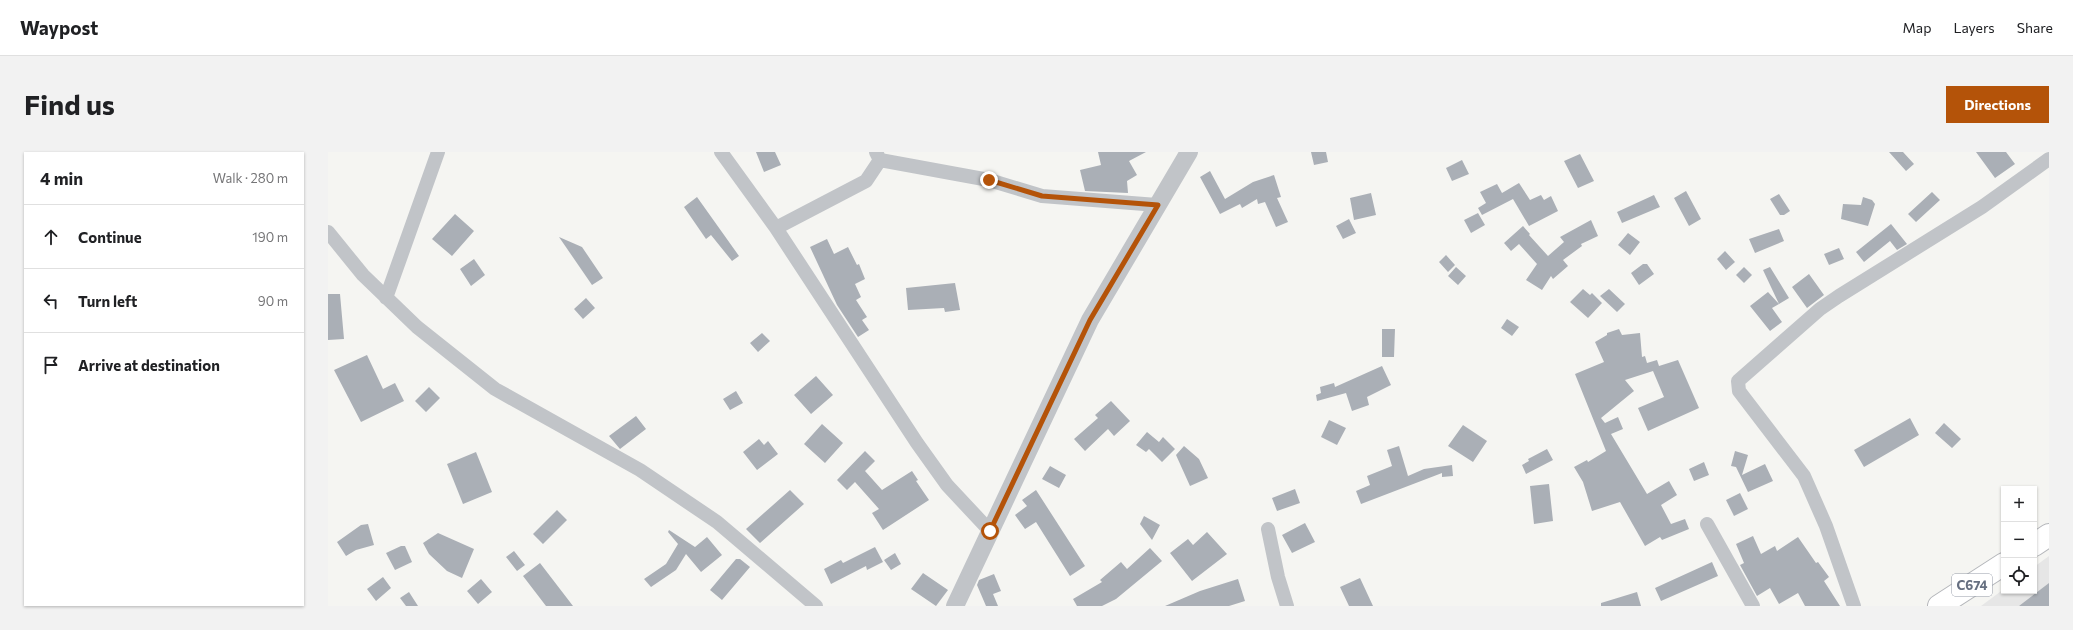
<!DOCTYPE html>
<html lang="en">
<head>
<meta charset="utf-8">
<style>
  body { margin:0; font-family:Commissioner,sans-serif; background:#f2f2f2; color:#202124 }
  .controls { position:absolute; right:12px; bottom:12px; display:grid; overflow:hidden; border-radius:0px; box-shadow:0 1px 3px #0004 }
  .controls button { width:36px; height:36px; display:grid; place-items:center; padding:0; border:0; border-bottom:1px solid #e0e0e0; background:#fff; color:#202124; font:20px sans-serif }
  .stop { position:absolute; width:12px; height:12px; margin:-9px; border:3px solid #b45309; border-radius:50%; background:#fff }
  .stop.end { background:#b45309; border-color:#fff; box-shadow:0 1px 4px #0008 }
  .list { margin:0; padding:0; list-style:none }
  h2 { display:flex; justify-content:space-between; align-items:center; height:52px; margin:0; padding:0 16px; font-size:17px }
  h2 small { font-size:13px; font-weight:400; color:#757577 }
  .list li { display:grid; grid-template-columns:26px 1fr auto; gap:12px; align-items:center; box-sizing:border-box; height:64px; padding:0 16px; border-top:1px solid #e0e0e0 }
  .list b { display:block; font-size:15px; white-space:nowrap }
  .list em { font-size:13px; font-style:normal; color:#757577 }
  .icon { flex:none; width:22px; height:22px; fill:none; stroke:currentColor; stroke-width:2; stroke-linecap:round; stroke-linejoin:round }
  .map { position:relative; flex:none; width:1721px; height:454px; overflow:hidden; border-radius:0px }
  header { display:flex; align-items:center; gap:24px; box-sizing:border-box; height:56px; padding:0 20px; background:#fff; border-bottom:1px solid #e0e0e0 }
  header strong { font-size:19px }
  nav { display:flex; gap:22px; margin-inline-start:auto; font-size:14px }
  .intro { display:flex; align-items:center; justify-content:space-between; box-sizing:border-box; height:96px; padding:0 24px }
  h1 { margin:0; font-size:28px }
  .button { padding:10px 18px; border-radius:0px; background:#b45309; color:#fff; font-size:14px; font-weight:700 }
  main { display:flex; gap:24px; padding:0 24px }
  aside { flex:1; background:#fff; border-radius:0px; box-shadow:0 1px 3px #0004 }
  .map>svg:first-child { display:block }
  .built { fill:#e6e6e6 }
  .building { fill:#aaafb6 }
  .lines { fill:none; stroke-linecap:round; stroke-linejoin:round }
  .primary-casing { stroke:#b5b7bb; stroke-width:24 }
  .minor { stroke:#c1c4c8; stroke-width:14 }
  .tertiary { stroke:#c1c4c8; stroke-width:18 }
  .primary { stroke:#fff; stroke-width:22 }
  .route { stroke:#b45309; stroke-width:5 }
  .labels { text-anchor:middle; stroke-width:4; stroke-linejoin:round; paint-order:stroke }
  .shield { fill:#fff; stroke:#959ba7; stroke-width:1 }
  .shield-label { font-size:13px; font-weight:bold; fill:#677081 }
</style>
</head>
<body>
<header>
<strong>Waypost</strong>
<nav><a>Map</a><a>Layers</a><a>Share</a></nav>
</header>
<div class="intro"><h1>Find us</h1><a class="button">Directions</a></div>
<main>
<aside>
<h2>4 min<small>Walk · 280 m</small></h2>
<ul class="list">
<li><svg class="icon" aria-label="ahead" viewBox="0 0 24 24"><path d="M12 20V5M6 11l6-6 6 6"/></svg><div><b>Continue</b></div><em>190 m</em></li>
<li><svg class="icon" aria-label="left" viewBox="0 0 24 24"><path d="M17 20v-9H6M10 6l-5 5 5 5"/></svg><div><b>Turn left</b></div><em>90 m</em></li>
<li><svg class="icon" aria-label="arrive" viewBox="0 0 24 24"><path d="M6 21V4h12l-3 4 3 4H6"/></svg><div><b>Arrive at destination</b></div></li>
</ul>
</aside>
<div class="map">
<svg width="1721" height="454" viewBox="0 0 1721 454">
  <rect width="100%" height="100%" fill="#f5f5f2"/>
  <!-- built -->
  <path class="built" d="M1721,404V454H1653L1676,437V439H1706V415Z"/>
  <!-- building -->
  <path class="building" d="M428,0H447L453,13L436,20Z
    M770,0H818L801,9L809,23L799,29L800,41L757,39L752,18L773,13Z
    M983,0H998L1000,10L986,13Z
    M1561,0H1575L1586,12L1578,19Z
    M1648,0H1678L1687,12L1667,26Z
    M1252,2L1266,29L1250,36L1236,9Z
    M1134,8L1141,22L1124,29L1118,16Z
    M882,19L897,47L925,30L946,23L953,45L949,46L960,70L948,75L937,50L930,52L929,47L914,56L912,52L892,62L872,25Z
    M1191,31L1202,48L1213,43L1216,48L1223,44L1230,59L1201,74L1185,47L1154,63L1150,56L1158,51L1152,40L1169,32L1174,41Z
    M1358,39L1373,67L1361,74L1346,46Z
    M1604,40L1612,48L1588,70L1580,62Z
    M1043,41L1048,63L1026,68L1022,46Z
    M1451,42L1462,59L1456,63H1452L1442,47Z
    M1326,43L1332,55L1294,71L1289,60Z
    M369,45L411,104L404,109L383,83L378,87L356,55Z
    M1535,45L1544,48L1547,52L1540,74L1513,67L1515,52L1533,53Z
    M1150,61L1157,73L1143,81L1136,68Z
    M127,62L146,79L124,104L104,87Z
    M1021,67L1028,81L1015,87L1008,74Z
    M1263,68L1270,84L1253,92L1254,94L1235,108L1240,114L1225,127L1223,124L1214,138L1198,128L1209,112L1191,92L1183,99L1176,91L1195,74L1202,82L1201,83L1220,104L1236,90L1232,85Z
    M1563,72L1579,92L1569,98L1562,89L1536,110L1528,100Z
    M1451,77L1456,89L1427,101L1421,87Z
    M1300,81L1312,90L1302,103L1290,93Z
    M231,85L254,95L275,126L264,133Z
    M499,87L506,102L520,95L529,113L531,112L537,127L527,132L533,145L528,148L539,165L534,168L541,178L530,185L509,153L482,95Z
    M1511,96L1516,107L1501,113L1496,102Z
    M1397,99L1407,110L1398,118L1389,107Z
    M1118,103L1127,113L1120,120L1111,110Z
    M146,107L157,123L143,134L132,117Z
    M1315,112H1319L1326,122L1311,133L1303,121Z
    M1128,115L1138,124L1130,133L1120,124Z
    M1416,115L1424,123L1416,131L1408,123Z
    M1442,115L1461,146L1451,152L1435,118Z
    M1481,122L1496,143L1479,156L1464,135Z
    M627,131L632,158L617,160L616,156L580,158L578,136Z
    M1255,137L1262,143L1264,141L1274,151L1260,166L1242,150Z
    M1281,137L1297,152L1289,160L1272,144Z
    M1440,140L1451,152L1444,156L1454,170L1442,179L1422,154Z
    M0,142H12L16,187L0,188Z
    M258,146L267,156L255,167L246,157Z
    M1179,167L1191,175L1184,184L1173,176Z
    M1054,177H1067L1066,205H1054Z
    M1291,177L1294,183L1312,181L1314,205L1317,204L1319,211L1329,208L1331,214L1350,208L1371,256L1320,279L1310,256L1336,245L1325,219L1297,228L1306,239L1273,266L1277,271L1290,265L1295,277L1283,282L1319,342L1341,329L1349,343L1333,353L1343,372L1357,367L1361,377L1334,388L1332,385L1317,394L1292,350L1264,359L1255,330L1246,315L1259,308L1260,310L1278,299L1247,222L1276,210L1267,190L1279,183V181Z
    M434,181L442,189L430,200L422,191Z
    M39,203L55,237L67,231L76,249L33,270L6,218Z
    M1054,214L1063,233L1039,245L1041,253L1024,259L1018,241L989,249L988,243L993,241L992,235L1006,231L1007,235Z
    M488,224L505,243L483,262L466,243Z
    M101,235L112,246L98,260L87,249Z
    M408,239L415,251L402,258L395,247Z
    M783,249L802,269L786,284L780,277L757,299L746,287L770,266L767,263Z
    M308,264L318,277L292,297L281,284Z
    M1582,266L1591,283L1536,315L1526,298Z
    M1001,268L1018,276L1009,293L993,285Z
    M1616,271L1633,287L1624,296L1607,281Z
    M494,272L515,291L497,311L476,292Z
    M1135,273L1159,289L1145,310L1120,294Z
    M819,280L831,290L835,285L847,297L834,310L821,297L818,300L808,293Z
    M431,287L436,293L440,289L450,302L429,318L415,300Z
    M856,294L871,307L880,326L862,334L848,303Z
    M1071,294L1080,324L1096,317L1124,313L1125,324L1114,325V321L1033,352L1028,339L1042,333L1039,324L1064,314L1059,298Z
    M1219,297L1225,308L1198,322L1194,313L1201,309L1200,307Z
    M537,299L547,309L537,319L554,338L584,319L590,328L588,329L601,348L555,378L544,361L551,357L527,330L519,338L509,328Z
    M1407,299L1420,303L1414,323L1437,312L1445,329L1420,340L1408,315L1403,314Z
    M148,300L164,340L135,352L119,312Z
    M1376,310L1381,323L1366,329L1361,317Z
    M722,314L738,323L731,336L714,327Z
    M1221,332L1225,369L1206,372L1202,334Z
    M967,337L972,351L949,359L944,346Z
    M462,338L476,352L432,391L418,377Z
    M708,338L757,414L742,424L708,370L697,377L687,363L699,354L694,348Z
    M1412,341L1420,357L1406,364L1398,348Z
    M229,358L239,368L215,392L205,382Z
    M816,364L832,373L824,388L812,372Z
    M977,371L987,390L964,401L954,383Z
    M40,372L46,393L28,398L18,404L9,390L33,373Z
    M341,378L367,395L379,385L394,403L373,420L358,402L348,418L323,435L316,427L338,412L350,392L340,380Z
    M879,380L899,402L864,429L842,401L860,387L865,393Z
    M110,381L146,397L134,426L119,419L101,402L95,391Z
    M1425,384L1433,402L1447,394L1449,399L1470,385L1488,411L1490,410L1501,425L1496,429L1512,454H1477L1470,441L1451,452L1442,436L1429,444L1412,413L1416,411L1408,392Z
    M73,394H77L84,410L67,418L58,401Z
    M547,395L555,410L539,418L538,414L503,432L496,417L513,408L515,411Z
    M822,396L834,409L788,447L774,454H749L745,447L774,430L772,428L793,410L799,417Z
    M186,399L197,413L189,419L178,405Z
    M567,401L573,412L563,418L556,408Z
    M408,407H412L422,415L394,448L382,438Z
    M1384,410L1390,424L1333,449L1327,436Z
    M212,411L245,454H218L195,424Z
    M595,421L620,438L608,454L583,437Z
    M666,422L673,439L665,442L670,454H658L649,433L651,428Z
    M55,425L63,436L48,449L39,437Z
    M1032,426L1045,454H1021L1012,435Z
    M153,427L164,440L150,452L139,439Z
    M910,427L917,449L901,454H837L872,439Z
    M1721,431V454H1691Z
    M81,440L90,454H78L72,446Z
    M1309,440L1313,454H1273V451Z"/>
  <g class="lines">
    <!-- primary casing -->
    <g class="primary-casing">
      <path id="primary" d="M1706,393L1721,383
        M1611,454L1676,412"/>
    </g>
    <!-- minor -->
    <path class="minor" d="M393,0L448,76L589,291L619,333L662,379
      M548,0L552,8L661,28L714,44L829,53
      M448,76L538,29L552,8
      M0,80L35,123L89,175L167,237L312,318L389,370L488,454
      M58,146L110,0
      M1379,372L1425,454
      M940,377L950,425L959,454
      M1526,454L1498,374L1476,324L1411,239L1410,229L1492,157L1511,144L1654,55L1721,7"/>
    <!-- tertiary -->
    <path class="tertiary" d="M627,454L762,168L861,0"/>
    <!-- primary -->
    <use href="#primary" class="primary"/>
  </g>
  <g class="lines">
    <!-- route -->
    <path class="route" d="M661,28L714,44L830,53L762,168L662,379"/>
  </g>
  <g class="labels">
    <!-- shield labels -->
    <rect class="shield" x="1624" y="422" width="40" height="22" rx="3"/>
    <g class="shield-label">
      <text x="1644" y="438">C674</text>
    </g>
  </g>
</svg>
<div class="controls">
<button>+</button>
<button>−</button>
<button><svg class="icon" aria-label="locate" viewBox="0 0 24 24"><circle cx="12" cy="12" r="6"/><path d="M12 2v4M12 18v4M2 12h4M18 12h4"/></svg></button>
</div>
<div class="stop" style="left:662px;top:379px"></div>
<div class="stop end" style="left:661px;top:28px"></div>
</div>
</main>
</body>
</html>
